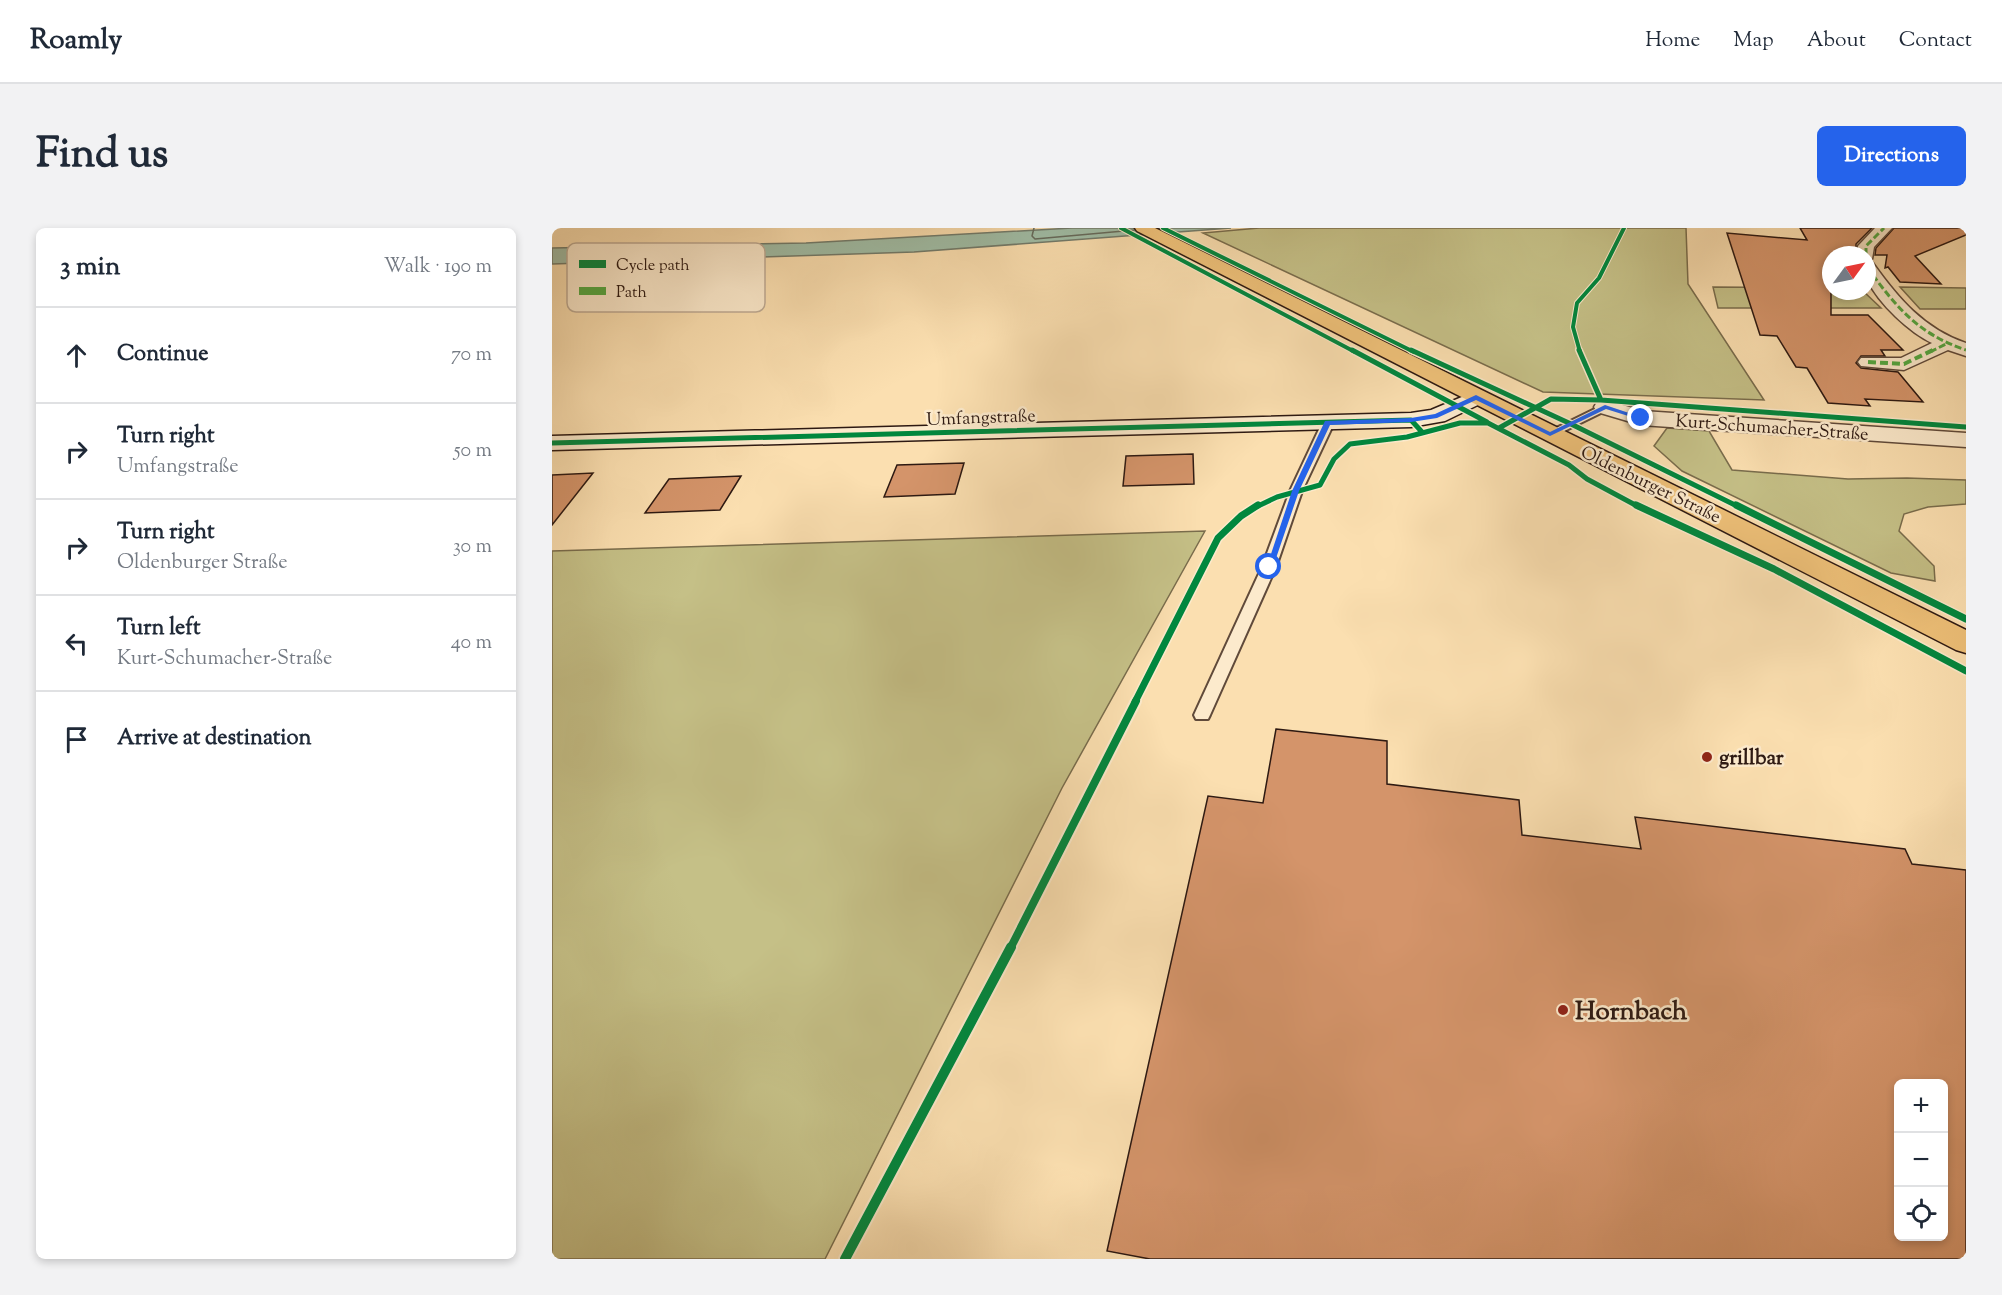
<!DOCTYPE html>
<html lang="en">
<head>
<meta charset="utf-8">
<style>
  body { margin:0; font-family:"Sorts Mill Goudy",serif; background:#f2f2f3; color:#1f2937 }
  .controls { position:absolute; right:18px; bottom:18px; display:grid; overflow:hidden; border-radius:9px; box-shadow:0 3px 9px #0003 }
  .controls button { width:54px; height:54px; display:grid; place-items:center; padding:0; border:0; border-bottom:2px solid #e0e1e3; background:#fff; color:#1f2937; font:30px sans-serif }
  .compass { position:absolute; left:1270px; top:18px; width:54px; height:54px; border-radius:50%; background:#fff; box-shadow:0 3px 9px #0003; rotate:57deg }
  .stop { position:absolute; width:18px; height:18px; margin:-14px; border:4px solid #2563eb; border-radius:50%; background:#fff }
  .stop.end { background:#2563eb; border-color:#fff; box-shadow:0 2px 6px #0008 }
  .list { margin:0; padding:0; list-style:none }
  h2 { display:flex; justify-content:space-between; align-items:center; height:78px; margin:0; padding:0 24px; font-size:26px }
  h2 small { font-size:20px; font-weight:400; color:#747a83 }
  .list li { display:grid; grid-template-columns:39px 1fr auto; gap:18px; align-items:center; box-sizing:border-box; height:96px; padding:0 24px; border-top:2px solid #e0e1e3 }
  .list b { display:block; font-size:22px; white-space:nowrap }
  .list p { margin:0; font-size:20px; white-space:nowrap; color:#747a83 }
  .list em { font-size:20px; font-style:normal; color:#747a83 }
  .icon { flex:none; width:33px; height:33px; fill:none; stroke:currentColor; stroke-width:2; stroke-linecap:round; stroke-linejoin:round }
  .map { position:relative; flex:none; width:1414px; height:1031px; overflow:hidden; border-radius:9px }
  header { display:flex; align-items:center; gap:36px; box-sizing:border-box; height:84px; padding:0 30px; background:#fff; border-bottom:2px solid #e0e1e3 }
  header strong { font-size:28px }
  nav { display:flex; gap:33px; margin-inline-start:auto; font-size:21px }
  .intro { display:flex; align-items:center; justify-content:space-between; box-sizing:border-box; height:144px; padding:0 36px }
  h1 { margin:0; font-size:42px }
  .button { padding:15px 27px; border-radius:9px; background:#2563eb; color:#fff; font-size:21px; font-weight:700 }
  main { display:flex; gap:36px; padding:0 36px }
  aside { flex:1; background:#fff; border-radius:9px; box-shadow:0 3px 9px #0003 }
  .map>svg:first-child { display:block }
  .green { fill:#c5c087; stroke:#796c4c; stroke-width:1.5 }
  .water { fill:#a0bda6; stroke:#727b6b; stroke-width:1.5 }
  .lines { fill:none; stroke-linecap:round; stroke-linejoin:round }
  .shore { stroke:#666b5c; stroke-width:1.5 }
  .building { fill:#d4946a; stroke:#2d1912; stroke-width:1.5; fill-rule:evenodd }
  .lane-casing { stroke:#604a3a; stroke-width:4 }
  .street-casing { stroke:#604a3a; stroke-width:3 }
  .secondary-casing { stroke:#2d1912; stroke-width:3 }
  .primary-casing { stroke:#2d1912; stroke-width:3 }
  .lane { fill:#fceacc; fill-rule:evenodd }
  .street { fill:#fceacc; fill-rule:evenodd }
  .secondary { fill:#fceacc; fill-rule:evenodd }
  .primary { fill:#eec078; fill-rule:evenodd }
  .quiet-far1 { stroke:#54a942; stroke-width:3; stroke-dasharray:7 3; stroke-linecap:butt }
  .quiet { stroke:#54a942; stroke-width:4; stroke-dasharray:8 4; stroke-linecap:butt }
  .cycleway-far4-casing { stroke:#fceacc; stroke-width:6 }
  .cycleway-far3-casing { stroke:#fceacc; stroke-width:8 }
  .cycleway-far2-casing { stroke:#fceacc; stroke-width:10 }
  .cycleway-far1-casing { stroke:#fceacc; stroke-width:12 }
  .cycleway-casing { stroke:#fceacc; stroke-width:14 }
  .cycleway-far4 { stroke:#00873e; stroke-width:4 }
  .cycleway-far3 { stroke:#00873e; stroke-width:5 }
  .cycleway-far2 { stroke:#00873e; stroke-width:7 }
  .cycleway-far1 { stroke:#00873e; stroke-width:8 }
  .cycleway { stroke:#00873e; stroke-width:10 }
  .route { fill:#2563eb }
  .poi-dot { fill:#8f2418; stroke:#fceacc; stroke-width:2 }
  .labels { text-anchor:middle; stroke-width:5; stroke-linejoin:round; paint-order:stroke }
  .far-street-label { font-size:18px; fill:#2d1912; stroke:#fceacc }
  .poi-label { font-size:21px; font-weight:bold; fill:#2d1912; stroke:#fceacc; text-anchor:start }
  .near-poi-label { font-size:26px; font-weight:bold; fill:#2d1912; stroke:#fceacc; text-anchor:start }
  .key { fill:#fceacc; stroke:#beab94; stroke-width:1.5 }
  .key-label { font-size:16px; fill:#2d1912 }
</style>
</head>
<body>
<header>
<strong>Roamly</strong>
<nav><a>Home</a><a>Map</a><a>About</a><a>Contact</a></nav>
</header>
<div class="intro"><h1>Find us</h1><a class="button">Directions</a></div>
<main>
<aside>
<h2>3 min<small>Walk · 190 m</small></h2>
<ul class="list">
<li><svg class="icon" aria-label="ahead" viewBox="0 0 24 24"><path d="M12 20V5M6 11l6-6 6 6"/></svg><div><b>Continue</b></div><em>70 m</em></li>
<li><svg class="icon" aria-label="right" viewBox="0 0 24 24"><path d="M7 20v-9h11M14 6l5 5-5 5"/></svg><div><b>Turn right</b><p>Umfangstraße</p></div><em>50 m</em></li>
<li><svg class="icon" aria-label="right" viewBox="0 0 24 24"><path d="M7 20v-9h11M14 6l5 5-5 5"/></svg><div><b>Turn right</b><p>Oldenburger Straße</p></div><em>30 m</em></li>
<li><svg class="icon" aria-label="left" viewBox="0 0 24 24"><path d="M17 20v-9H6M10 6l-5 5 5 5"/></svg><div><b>Turn left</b><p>Kurt-Schumacher-Straße</p></div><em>40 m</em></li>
<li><svg class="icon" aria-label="arrive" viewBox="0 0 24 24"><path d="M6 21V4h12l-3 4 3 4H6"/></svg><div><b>Arrive at destination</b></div></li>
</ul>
</aside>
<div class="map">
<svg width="1414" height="1031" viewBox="0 0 1414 1031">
  <rect width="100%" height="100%" fill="#fbdfb0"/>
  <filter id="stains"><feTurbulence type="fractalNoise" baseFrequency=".00333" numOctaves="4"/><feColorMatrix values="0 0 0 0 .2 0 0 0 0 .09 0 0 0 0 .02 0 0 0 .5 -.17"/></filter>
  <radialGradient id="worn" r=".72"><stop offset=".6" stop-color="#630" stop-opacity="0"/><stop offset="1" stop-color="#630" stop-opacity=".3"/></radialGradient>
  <!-- green -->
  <path class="green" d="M707,0H1134L1136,56L1212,172L991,164L651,5Z
    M1161,59L1279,60V63H1311L1329,80H1166Z
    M1348,59L1414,60V81H1368Z
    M1115,200L1157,203L1180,242L1296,251L1355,250L1414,252V276L1376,279L1352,286L1347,303L1382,338L1383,353L1339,345L1130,243L1102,218Z
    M653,303L510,560L273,1031H0V323Z"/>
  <!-- water -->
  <path class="water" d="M520,0H679L362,24L0,36V20L254,15Z"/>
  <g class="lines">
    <!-- shore -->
    <path class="shore" d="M482,0L480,8L483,11L583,2"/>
  </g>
  <!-- building -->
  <path class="building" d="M1248,0H1320L1304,16V27H1279V87H1316L1351,122H1329L1333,128H1309L1304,135L1309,140L1346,144L1371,174L1313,171L1318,178L1276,175L1255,140L1244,139L1225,108L1208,107L1175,5L1255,12Z
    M1342,0H1414V7L1363,28L1389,56L1348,54L1336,39L1333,40L1335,27H1323L1324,20Z
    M641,226L642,256L571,258L574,228Z
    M412,235L403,266L332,269L345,237Z
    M41,245L0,297V247Z
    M189,248L168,282L93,285L117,251Z
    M724,501L835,513V556L967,572L970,607L1089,621L1083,589L1353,621L1360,636L1414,642V1031H598L555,1023L656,568L711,575ZM1347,855H1392V1008H1347Z"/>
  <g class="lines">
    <!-- lane casing -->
    <g class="lane-casing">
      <path id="lane" d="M1053,176L1058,179L1057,181L1002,208L998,209L992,206Z
        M776,192L782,195L750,263L724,339L658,487L656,491H644L642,487L710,339L738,263L770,195Z"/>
    </g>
    <!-- street casing -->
    <g class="street-casing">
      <path id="street" d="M1323,0H1340L1322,19L1320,31L1315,32V27H1306V18Z
        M1315,34L1321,35C1346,70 1372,101 1414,115V128L1396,122L1352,142L1309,138L1306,134L1309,130H1349L1380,115C1358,105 1326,75 1316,53C1314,48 1315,40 1315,34Z
        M1053,172L1091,183L1414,205V219L1089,197L1045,184L1042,179L1045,174Z"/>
    </g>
    <!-- secondary casing -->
    <g class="secondary-casing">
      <path id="secondary" d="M924,163L932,164L935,169L932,174L893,193L859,199L0,222V208L859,185L879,182Z"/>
    </g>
    <!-- primary casing -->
    <g class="primary-casing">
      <path id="primary" d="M583,0H603L1414,402V425L1404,422L585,3Z"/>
    </g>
    <!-- lane -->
    <use href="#lane" class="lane"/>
    <!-- street -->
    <use href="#street" class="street"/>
    <!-- secondary -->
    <use href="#secondary" class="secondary"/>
    <!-- primary -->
    <use href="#primary" class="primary"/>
    <!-- quiet-far1 -->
    <path class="quiet-far1" d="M1314,27V18L1332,0
      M1315,39C1344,79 1366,106 1414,122
      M1378,124L1394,116"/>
    <!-- quiet -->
    <path class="quiet" d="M1316,134L1352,136L1381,122"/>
    <!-- cycleway-far4 casing -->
    <g class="cycleway-far4-casing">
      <path id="cycleway-far4" d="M569,0L803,124
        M611,0L862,124
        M1028,124L1021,99L1025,75L1047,50L1072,0"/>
    </g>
    <!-- cycleway-far3 casing -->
    <g class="cycleway-far3-casing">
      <path id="cycleway-far3" d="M800,122L935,194
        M859,122L1019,196L1187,279
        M1027,122L1049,172
        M947,200L999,171L1049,172L1414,199
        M0,215L859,192L870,204
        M704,279L725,269L768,257L782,231L798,216L855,209L908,195H936L1017,237L1035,251L1087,279"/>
    </g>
    <!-- cycleway-far2 casing -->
    <g class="cycleway-far2-casing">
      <path id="cycleway-far2" d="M1084,277L1222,341L1414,443
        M1184,277L1414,391
        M583,474L666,310L689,288L706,277"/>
    </g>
    <!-- cycleway-far1 casing -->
    <g class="cycleway-far1-casing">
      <path id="cycleway-far1" d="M458,721L584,473"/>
    </g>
    <!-- cycleway casing -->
    <g class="cycleway-casing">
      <path id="cycleway" d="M293,1031L459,719"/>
    </g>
    <!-- cycleway-far4 -->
    <use href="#cycleway-far4" class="cycleway-far4"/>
    <!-- cycleway-far3 -->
    <use href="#cycleway-far3" class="cycleway-far3"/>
    <!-- cycleway-far2 -->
    <use href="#cycleway-far2" class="cycleway-far2"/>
    <!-- cycleway-far1 -->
    <use href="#cycleway-far1" class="cycleway-far1"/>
    <!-- cycleway -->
    <use href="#cycleway" class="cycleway"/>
  </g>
  <!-- route -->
  <path class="route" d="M924,167L998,204L1053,177L1092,190L1089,192L1054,181L998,208L924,172L885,190L859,194L778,197L747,263L721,339L714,341L740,263L773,193L859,190L883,186Z"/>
  <!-- markers -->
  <g class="poi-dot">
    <circle cx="1155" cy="529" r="6"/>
    <circle cx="1011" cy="782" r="6"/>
  </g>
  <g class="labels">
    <!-- far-street labels -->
    <g class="far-street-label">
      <text transform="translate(429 189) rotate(-2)" y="6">Umfangstraße</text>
      <text transform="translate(1220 199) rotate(4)" y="6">Kurt-Schumacher-Straße</text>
      <text transform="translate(1099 256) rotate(26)" y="6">Oldenburger Straße</text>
    </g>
    <!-- poi labels -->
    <g class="poi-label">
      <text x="1167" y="536">grillbar</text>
    </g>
    <!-- near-poi labels -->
    <g class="near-poi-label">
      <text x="1023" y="791">Hornbach</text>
    </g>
  </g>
  <!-- legend -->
  <rect x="15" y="15" width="198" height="69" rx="9" class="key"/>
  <rect x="27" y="32" width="27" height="8" fill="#00873e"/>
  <rect x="27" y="59" width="27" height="8" fill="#54a942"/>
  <g class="key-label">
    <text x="64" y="42">Cycle path</text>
    <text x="64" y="69">Path</text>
  </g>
  <rect width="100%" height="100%" filter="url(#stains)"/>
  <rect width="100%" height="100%" fill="url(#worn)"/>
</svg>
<div class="controls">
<button>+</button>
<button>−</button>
<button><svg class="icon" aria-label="locate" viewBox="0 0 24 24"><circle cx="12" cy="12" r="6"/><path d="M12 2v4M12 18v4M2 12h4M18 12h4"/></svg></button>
</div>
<svg class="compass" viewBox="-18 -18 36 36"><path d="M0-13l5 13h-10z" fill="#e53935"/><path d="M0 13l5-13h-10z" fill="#747a83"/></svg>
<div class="stop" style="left:717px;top:339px"></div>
<div class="stop end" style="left:1089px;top:190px"></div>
</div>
</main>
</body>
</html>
